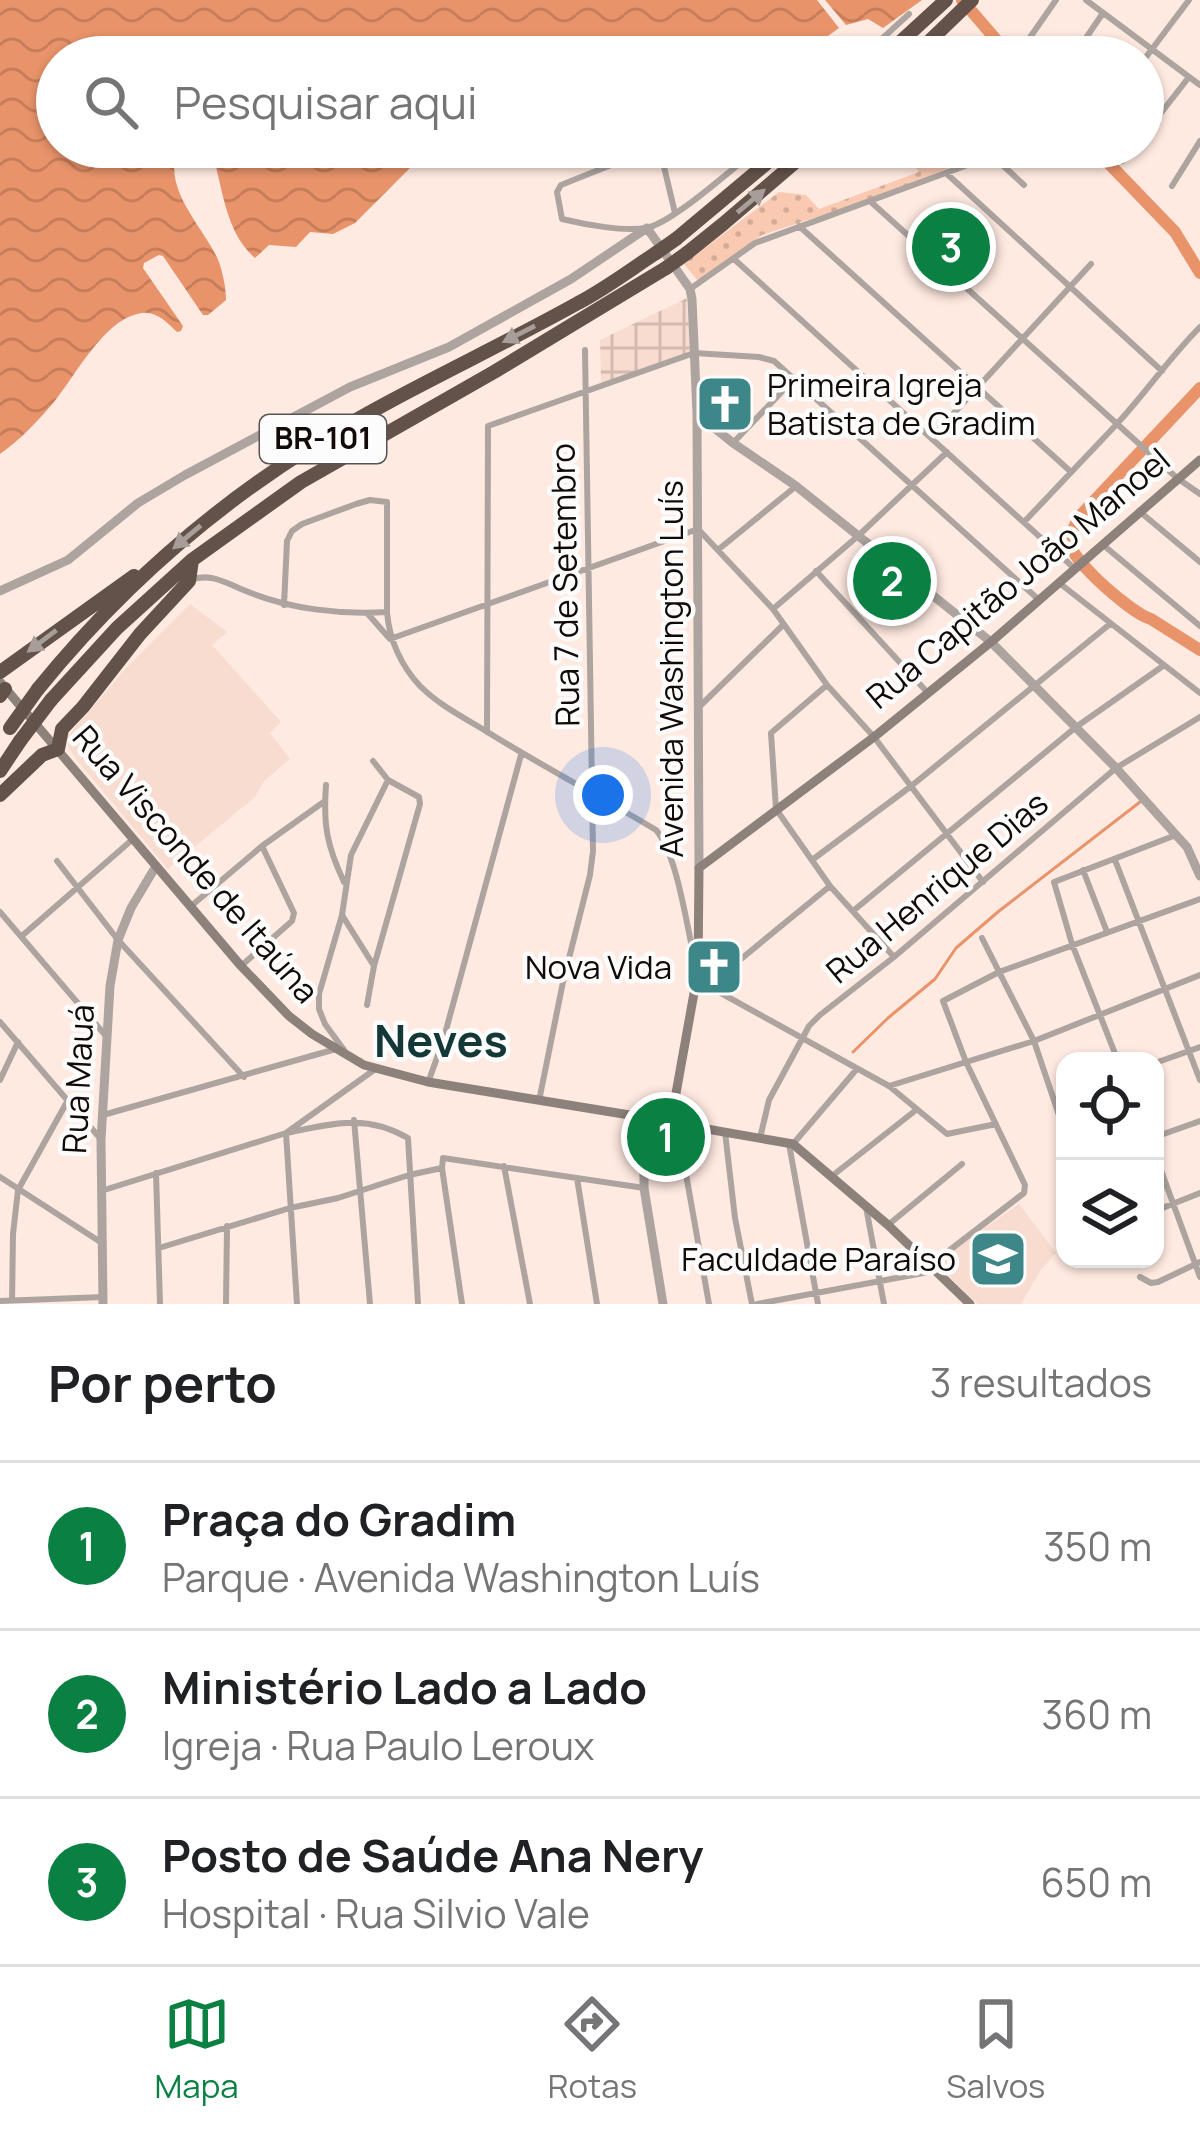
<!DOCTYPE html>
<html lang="pt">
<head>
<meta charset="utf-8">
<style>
  body { margin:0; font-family:Manrope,sans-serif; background:#f6f6f6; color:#202124 }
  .controls { position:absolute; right:36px; bottom:36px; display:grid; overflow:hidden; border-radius:24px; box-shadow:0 3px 9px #0004 }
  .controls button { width:108px; height:108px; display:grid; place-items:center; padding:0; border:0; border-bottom:3px solid #e0e0e0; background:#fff; color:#202124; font:60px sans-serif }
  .you { position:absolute; left:603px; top:795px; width:42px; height:42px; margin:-30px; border:9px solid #fff; border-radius:50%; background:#1a73e8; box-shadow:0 0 0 18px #1a73e833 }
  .badge { display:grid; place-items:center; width:78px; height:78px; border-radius:50%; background:#0b8043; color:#fff; font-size:39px; font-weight:700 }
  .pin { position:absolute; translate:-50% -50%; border:6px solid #fff; box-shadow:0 3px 12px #0006 }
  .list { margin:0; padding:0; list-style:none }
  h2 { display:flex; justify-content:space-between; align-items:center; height:156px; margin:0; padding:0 48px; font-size:51px }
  h2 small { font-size:39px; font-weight:400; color:#757577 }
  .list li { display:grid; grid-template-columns:78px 1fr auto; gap:36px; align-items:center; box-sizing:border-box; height:168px; padding:0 48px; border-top:3px solid #e0e0e0 }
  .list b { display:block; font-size:45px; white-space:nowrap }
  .list p { margin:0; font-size:39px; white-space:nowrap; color:#757577 }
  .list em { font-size:39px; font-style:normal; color:#757577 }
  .icon { flex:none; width:66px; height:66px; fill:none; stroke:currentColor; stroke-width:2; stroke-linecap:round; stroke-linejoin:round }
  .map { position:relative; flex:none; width:1200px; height:1304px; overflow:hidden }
  .search { position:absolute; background:#fff; box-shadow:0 3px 9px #0004; left:36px; right:36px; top:36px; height:132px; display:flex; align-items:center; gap:30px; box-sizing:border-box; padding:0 42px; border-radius:66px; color:#757577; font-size:45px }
  .sheet { height:660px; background:#fff }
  nav { display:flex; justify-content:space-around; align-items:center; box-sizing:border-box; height:168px; border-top:3px solid #e0e0e0; background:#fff; font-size:33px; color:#757577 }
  nav a { display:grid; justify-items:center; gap:6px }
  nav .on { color:#0b8043 }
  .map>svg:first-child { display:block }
  .built { fill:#f7dccf }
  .industrial { fill:url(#industrial-grid) }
  .green { fill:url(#green-dots) }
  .water { fill:url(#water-waves) }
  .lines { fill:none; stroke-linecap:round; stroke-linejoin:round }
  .stream { stroke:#e8936a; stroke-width:3 }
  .river { stroke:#e8936a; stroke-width:12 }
  .minor { stroke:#ada4a0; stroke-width:6 }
  .tertiary { stroke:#ada4a0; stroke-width:9 }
  .secondary { stroke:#8d817b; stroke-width:9 }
  .motorway { stroke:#62524a; stroke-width:14 }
  .motorway-bridge { stroke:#62524a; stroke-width:14 }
  .oneway { fill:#a79e9a }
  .labels { text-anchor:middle; stroke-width:9; stroke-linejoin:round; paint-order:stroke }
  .shield { fill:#fcfcfc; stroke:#585350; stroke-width:3 }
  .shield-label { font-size:30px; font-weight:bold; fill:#110a07 }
  .poi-label { font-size:33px; fill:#110a07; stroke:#fcfcfc; text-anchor:end }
  .street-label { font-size:33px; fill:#110a07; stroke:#fcfcfc }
  .district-label { font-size:45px; font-weight:bold; fill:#143737; stroke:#fcfcfc }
</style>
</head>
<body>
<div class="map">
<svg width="1200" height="1304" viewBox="0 0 1200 1304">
  <defs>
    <pattern id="industrial-grid" width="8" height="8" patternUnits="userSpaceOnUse" patternTransform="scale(3)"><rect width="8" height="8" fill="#f7dccf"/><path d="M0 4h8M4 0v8" fill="none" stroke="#d3bbb0"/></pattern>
    <pattern id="green-dots" width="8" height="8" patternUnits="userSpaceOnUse" patternTransform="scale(3)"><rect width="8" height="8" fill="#f9c9b2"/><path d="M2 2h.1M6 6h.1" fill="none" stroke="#d4ab98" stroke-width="1.8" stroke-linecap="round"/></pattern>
    <pattern id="water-waves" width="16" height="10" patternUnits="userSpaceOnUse" patternTransform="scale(3)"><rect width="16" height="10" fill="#e8936a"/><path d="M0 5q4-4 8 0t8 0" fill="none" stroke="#c67d5a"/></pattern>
  </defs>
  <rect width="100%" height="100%" fill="#ffeae1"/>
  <!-- built -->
  <path class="built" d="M190,604L227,632L212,645L281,722L270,733L290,759L263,782L255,797L168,869L75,758L68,746L67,737L128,666Z
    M1019,1204L1056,1253L1040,1271L1021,1304H978L938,1266L954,1250Z"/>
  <!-- industrial -->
  <path class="industrial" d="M687,298L690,352L601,384L600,340Z"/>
  <!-- green -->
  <path class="green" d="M899,147H979L986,154L859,203L762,235L698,281L684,264L779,192L806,195L819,209L919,172Z"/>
  <!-- water -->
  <path class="water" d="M0,0H817L839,28L799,57H466L461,44L452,39L451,57H57V147H431L355,223L333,234L310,232L296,247L269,245L255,258C226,233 223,190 213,156C202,150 184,150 175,158C168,196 205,229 219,262C223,274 226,288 226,300L208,315H203L163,256L159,255L144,263L143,268L183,326L181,331L177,332C165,321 155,309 137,314C103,322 75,376 54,402C38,421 21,439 0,454Z
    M825,0H922L883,28L868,19L846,25Z"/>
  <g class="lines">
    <!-- stream -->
    <path class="stream" d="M853,1052L888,1018L935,979L956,948L999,911L1140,802"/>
    <!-- river -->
    <path class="river" d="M962,0L1011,57
      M1093,147L1175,232L1200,273
      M1200,388L1079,517C1075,526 1068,536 1071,546C1076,565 1133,614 1151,619L1200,650"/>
    <!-- minor -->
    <path class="minor" d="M1086,0L1200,85
      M1024,46L1056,0
      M862,57L909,14
      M1073,57L1103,13
      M1143,61L1189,0
      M1143,136L1189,77
      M668,147L611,165L561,185L557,192L562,219C583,224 624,232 646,228C673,223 735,166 760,147
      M730,147L739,163
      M983,147L1024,185
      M660,150L675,213
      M1122,161L1134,147
      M947,174L1162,371
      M1172,186L1200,141
      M871,202L1177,478L1200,494
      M799,226L1070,471
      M734,259L1074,568
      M690,289L755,243L992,156
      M932,437L1091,264
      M734,442L793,380
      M1139,511L1200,562
      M1025,521C1055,489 1085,458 1115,426C1145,394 1169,358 1200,327
      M1102,544L1200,626
      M719,549L795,487
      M816,571L927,692
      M191,580C210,572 228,584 246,591C289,609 341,615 387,612C389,639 401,666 420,686C440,706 465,718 489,733C544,767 601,797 656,830C677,854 686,923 694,956
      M1058,582L1200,693
      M284,605L287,541L292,531L302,524L356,504L370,500L387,502V610
      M773,609L858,536L947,452
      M367,613L390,639L698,529L773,609L827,685L874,737L983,882
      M827,685L771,733L776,809L830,886L894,957
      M700,706L783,625
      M487,732L488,426L694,353L759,357L774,361L1038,599
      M373,761L388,780
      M326,785C323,825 327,846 344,882
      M812,860L910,787L1110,624
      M1115,860L1200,1080
      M57,861L118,940L244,1077
      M1083,870L1107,932
      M190,907L262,846L325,801
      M853,911L1076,727L1163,666
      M0,912L106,1036
      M342,915L374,966
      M23,935L133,839
      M982,938L1034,1041L1065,1133
      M241,966L292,921L294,913L262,846
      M697,979L708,986L830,886
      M708,986L889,1086L947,1134L996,1124
      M0,1022L99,1137
      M344,1050L325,1024L319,1009V994L342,915L351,855L388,780L419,797L420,804L374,966L367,1005
      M1118,1061L1072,944L1054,882L1176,835
      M1155,1063L1200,1047
      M0,1080L18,1042
      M429,1080L443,1041L521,755
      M889,1086L1034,1041L1200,975
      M539,1101L563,982L590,875L593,851L585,350
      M103,1115L336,1049
      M354,1120L370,1304
      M725,1132L735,1218L752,1304
      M1155,1137L1200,1121
      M760,1138L769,1100L809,1026L820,1015L894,957L1116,768L1200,717
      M789,1144L818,1304
      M793,1144L856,1070
      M681,1146L709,1304
      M1155,1154L1200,1277
      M504,1166L530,1304
      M156,1173L160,1304
      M832,1176L916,1110
      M0,1177L102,1243
      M577,1178L597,1304
      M101,1191L286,1133L374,1070
      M866,1207L884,1304
      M1155,1211L1200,1193
      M888,1225L962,1164
      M159,1248L290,1208L338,1198L409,1175L442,1168
      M929,1266L1024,1193L1025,1185L966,1062L943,1001L999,972L1200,899
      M1140,1277L1151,1283L1158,1282L1200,1262
      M0,1301L103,1297
      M12,1304L13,1234L18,1190L68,1100
      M226,1304L227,1226
      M297,1304L286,1133C331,1124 365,1113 408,1138L418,1304
      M462,1304L442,1168L443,1158L644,1188
      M757,1304L934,1271"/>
    <!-- tertiary -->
    <path class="tertiary" d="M697,414L733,443L796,486L991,642L1116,768L1176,835L1187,847L1200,876
      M0,591L68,560L138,503L185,475L350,387L449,347L571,279L647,228L690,289L692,299L697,414L699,868
      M644,1147V1188L663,1304
      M103,1304L101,1140L110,986L118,940L131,908L156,866"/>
    <!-- secondary -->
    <path class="secondary" d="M0,682L241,966L289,1016L312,1034L364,1065L428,1082L648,1118
      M648,1118L684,1125L689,1134L687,1142L665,1149L644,1147L638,1134L642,1121Z
      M671,1121L698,971L699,868L874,737L991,642L1200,460
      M684,1125L793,1144L888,1225L970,1304"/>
    <!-- motorway -->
    <path class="motorway" d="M884,57L946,0
      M913,57L972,0
      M676,239L786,147
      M687,253L723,224L813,147
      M0,672L134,576
      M38,689C115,594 208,511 312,446C398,393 490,352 578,303C605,289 630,270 656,253
      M0,696L5,689
      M51,700L117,628L192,560L301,482L494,372L666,268
      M0,771L20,741
      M0,795L42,755L58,749L62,729L83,707L140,634L189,581L192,560"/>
    <!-- motorway-bridge -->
    <path class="motorway-bridge" d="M656,253L676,239
      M666,268L687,253
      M10,728L38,689
      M20,741L51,700"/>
  </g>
  <!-- one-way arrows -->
  <defs><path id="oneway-solid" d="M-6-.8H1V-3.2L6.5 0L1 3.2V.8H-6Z" transform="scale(3)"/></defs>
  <g class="oneway">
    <use href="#oneway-solid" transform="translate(751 201) rotate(-40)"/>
    <use href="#oneway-solid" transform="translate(519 334) rotate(153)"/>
    <use href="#oneway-solid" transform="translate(187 537) rotate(140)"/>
    <use href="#oneway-solid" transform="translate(42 641) rotate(143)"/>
  </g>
  <!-- icons -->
  <defs>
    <g id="church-square" transform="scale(3)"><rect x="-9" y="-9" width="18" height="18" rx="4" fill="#3e8788" stroke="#fcfcfc"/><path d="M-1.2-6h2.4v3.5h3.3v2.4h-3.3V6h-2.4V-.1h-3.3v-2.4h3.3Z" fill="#fff"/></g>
    <g id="university-square" transform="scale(3)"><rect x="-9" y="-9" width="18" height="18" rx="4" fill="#3e8788" stroke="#fcfcfc"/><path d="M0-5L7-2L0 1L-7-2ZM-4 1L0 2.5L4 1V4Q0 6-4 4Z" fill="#fff"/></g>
  </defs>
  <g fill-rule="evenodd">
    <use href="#church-square" x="725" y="404"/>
    <use href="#church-square" x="714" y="967"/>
    <use href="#university-square" x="998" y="1259"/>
  </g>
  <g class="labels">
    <!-- shield labels -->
    <rect class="shield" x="260" y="415" width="126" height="48" rx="9"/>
    <g class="shield-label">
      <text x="323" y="449">BR-101</text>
    </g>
    <!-- poi labels -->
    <g class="poi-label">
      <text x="767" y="397" text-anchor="start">Primeira Igreja<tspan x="767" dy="38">Batista de Gradim</tspan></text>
      <text x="672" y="979">Nova Vida</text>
      <text x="956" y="1271">Faculdade Paraíso</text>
    </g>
    <!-- street labels -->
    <g class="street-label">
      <text transform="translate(1018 578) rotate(-40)" y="12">Rua Capitão João Manoel</text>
      <text transform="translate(565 585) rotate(-91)" y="12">Rua 7 de Setembro</text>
      <text transform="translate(671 669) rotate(-90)" y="12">Avenida Washington Luís</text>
      <text transform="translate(196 864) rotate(49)" y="12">Rua Visconde de Itaúna</text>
      <text transform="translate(937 887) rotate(-40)" y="12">Rua Henrique Dias</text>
      <text transform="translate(78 1079) rotate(-87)" y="12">Rua Mauá</text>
    </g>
    <!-- district labels -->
    <g class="district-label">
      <text x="441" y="1057">Neves</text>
    </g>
  </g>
</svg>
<div class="controls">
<button><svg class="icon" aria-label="locate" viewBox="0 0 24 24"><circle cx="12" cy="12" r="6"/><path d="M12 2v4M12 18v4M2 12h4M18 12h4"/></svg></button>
<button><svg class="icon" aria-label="layers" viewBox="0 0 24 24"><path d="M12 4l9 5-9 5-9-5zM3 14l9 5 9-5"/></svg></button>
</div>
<div class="you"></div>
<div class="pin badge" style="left:666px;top:1137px">1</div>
<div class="pin badge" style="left:892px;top:581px">2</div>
<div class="pin badge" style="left:951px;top:247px">3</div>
<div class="search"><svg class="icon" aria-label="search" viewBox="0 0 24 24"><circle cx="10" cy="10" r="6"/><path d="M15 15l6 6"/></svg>Pesquisar aqui</div>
</div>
<section class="sheet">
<h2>Por perto<small>3 resultados</small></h2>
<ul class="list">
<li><span class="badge">1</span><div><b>Praça do Gradim</b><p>Parque · Avenida Washington Luís</p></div><em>350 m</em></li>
<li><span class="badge">2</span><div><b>Ministério Lado a Lado</b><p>Igreja · Rua Paulo Leroux</p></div><em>360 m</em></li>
<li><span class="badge">3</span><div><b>Posto de Saúde Ana Nery</b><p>Hospital · Rua Silvio Vale</p></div><em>650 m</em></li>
</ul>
</section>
<nav>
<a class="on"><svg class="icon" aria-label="map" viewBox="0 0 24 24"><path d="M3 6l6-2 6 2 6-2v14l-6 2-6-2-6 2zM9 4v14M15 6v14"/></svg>Mapa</a>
<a><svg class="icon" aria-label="directions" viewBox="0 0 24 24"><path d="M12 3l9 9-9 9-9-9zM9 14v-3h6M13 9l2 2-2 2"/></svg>Rotas</a>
<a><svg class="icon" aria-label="saved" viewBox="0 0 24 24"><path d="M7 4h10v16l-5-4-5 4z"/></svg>Salvos</a>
</nav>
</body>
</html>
